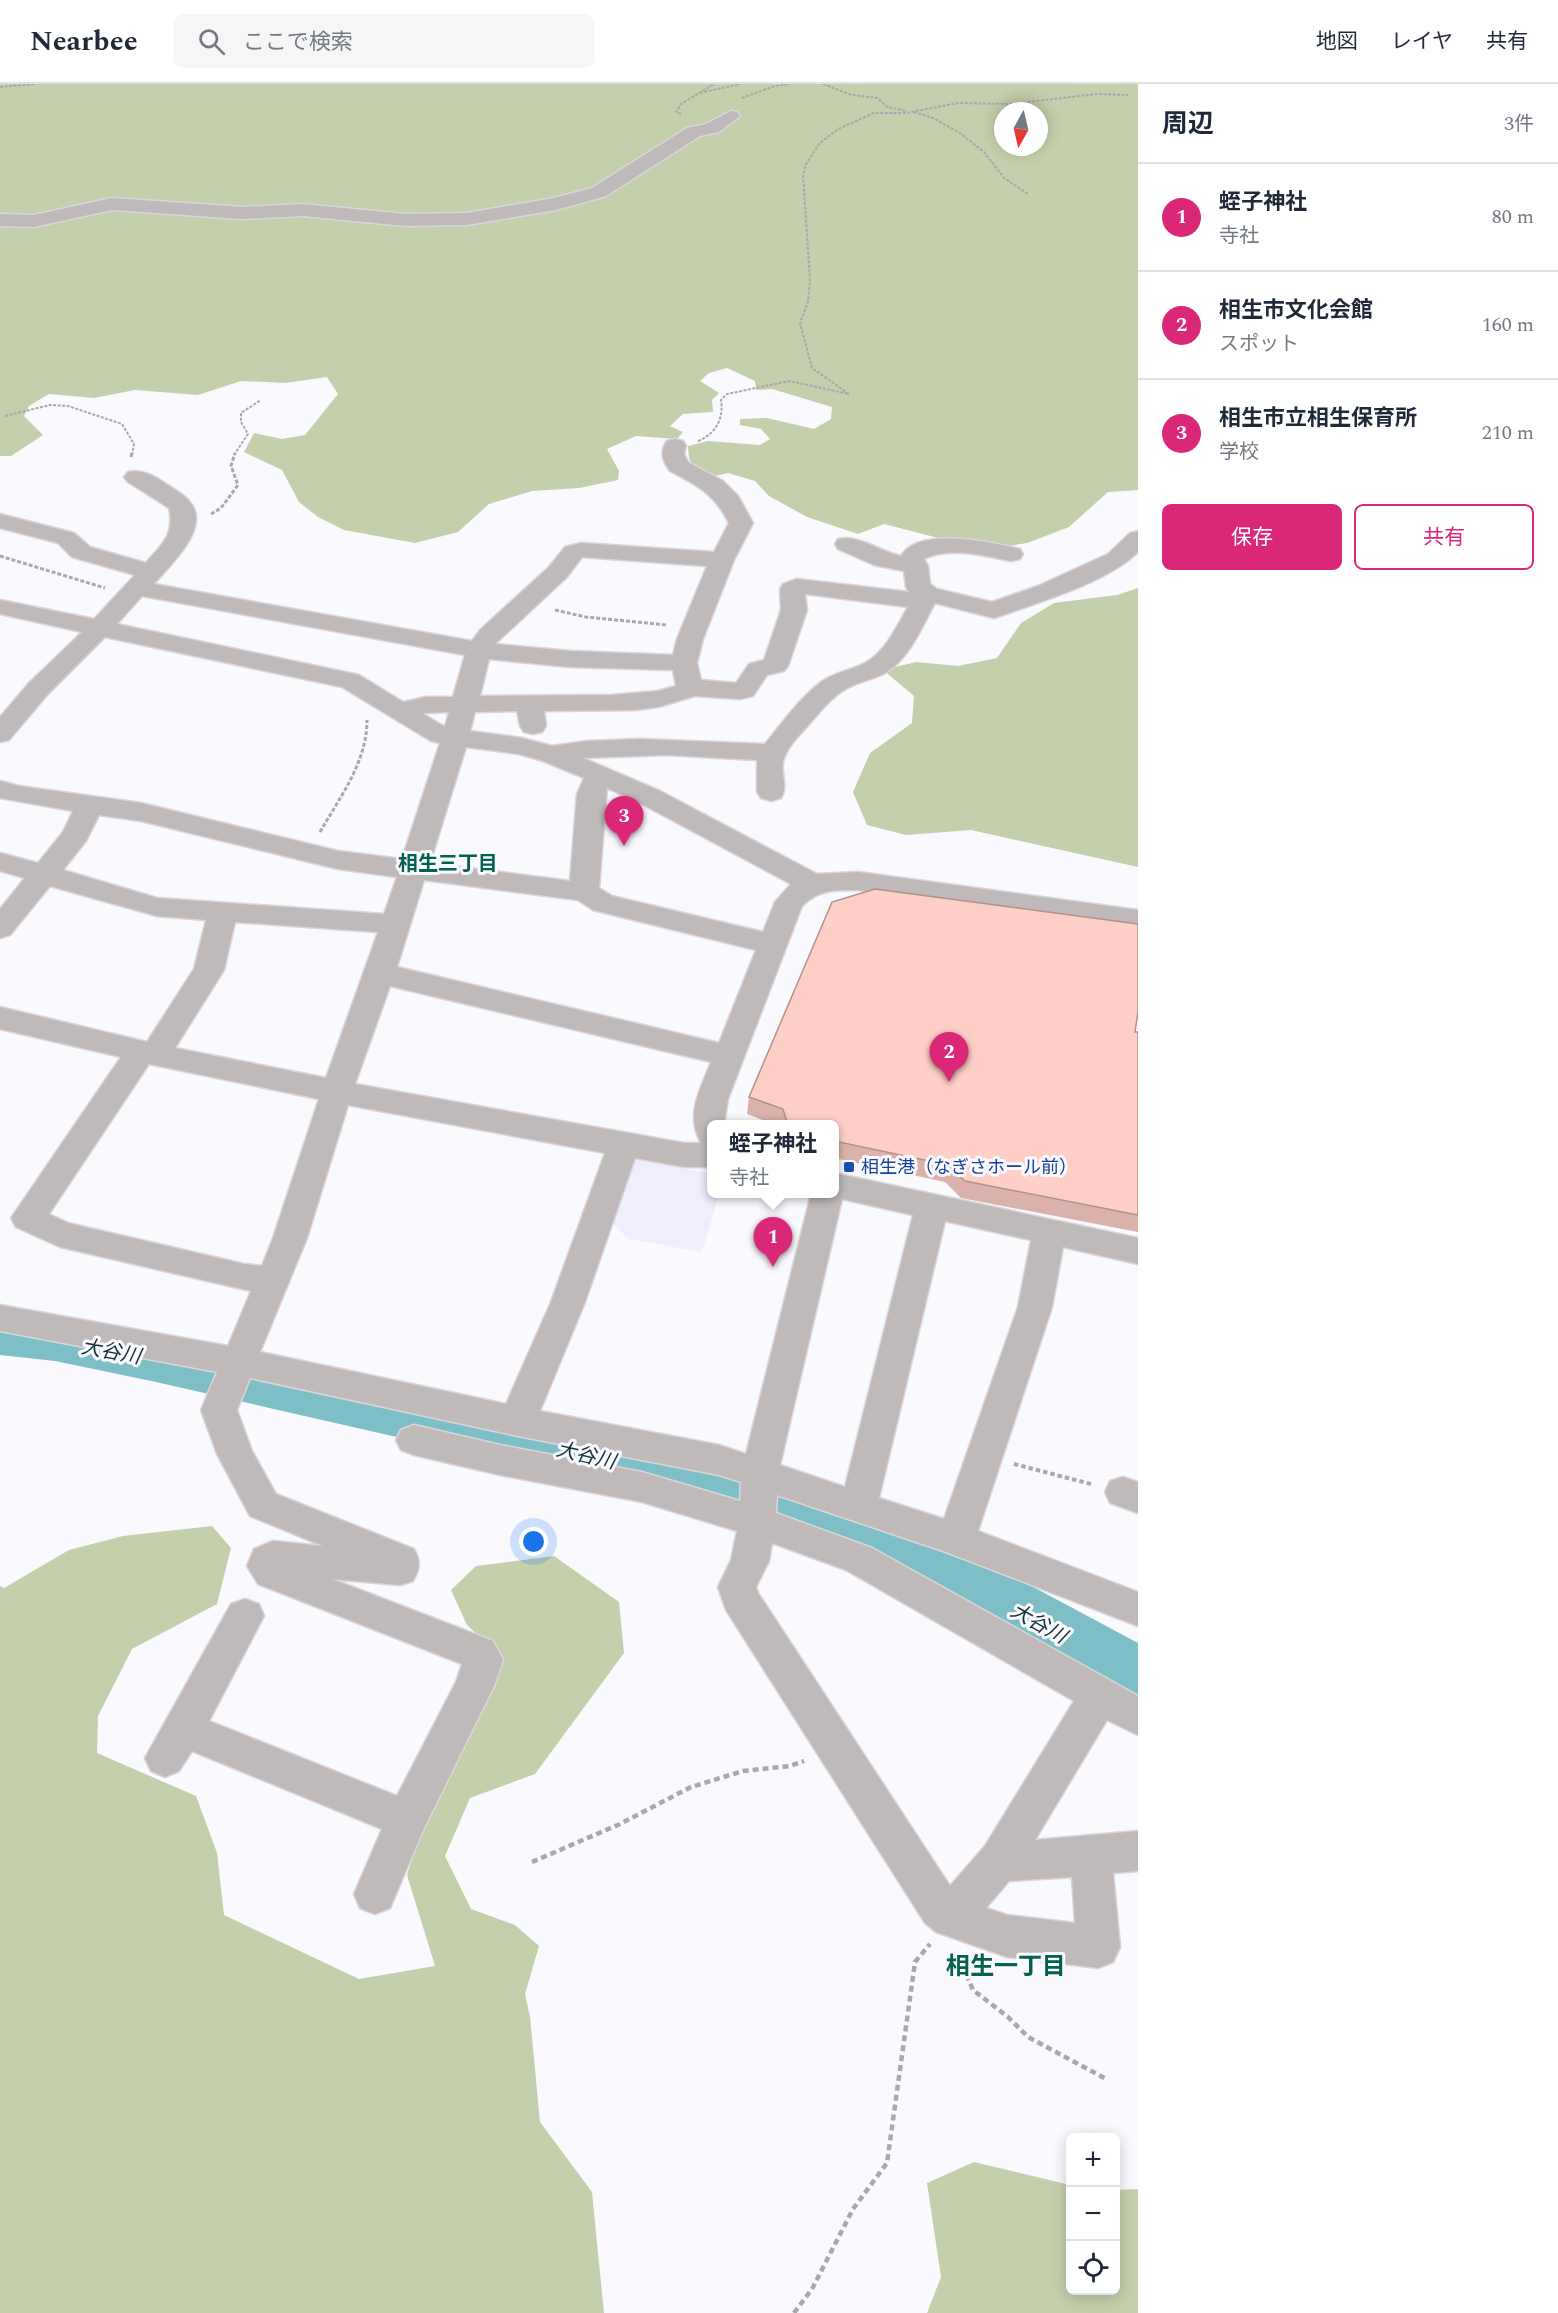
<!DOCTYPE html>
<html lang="ja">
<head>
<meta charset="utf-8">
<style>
  body { margin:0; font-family:Spectral,"Noto Sans JP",serif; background:#f6f6f7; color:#1f2937 }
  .controls { position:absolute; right:18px; bottom:18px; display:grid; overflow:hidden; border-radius:9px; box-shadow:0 3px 15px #0003 }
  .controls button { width:54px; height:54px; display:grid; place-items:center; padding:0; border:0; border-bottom:2px solid #e0e1e3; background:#fff; color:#1f2937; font:30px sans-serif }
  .compass { position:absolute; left:994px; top:18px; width:54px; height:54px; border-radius:50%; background:#fff; box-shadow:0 3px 15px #0003; rotate:188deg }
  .you { position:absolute; left:534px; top:1458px; width:21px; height:21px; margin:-15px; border:4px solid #fff; border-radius:50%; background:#1a73e8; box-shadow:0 0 0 9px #1a73e833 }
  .badge { display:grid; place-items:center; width:39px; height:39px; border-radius:50%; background:#db2777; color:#fff; font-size:20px; font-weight:700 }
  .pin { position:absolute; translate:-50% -50px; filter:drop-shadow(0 2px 3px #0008) }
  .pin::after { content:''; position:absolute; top:32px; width:21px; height:18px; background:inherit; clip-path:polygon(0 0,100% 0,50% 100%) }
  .popup { position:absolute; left:707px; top:1036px; width:132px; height:78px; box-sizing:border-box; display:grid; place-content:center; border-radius:9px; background:#fff; filter:drop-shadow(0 2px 4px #0005); font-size:20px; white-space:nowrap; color:#747a83 }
  .popup b { font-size:22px; color:#1f2937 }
  .popup::after { content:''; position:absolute; left:50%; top:100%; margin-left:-12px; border:12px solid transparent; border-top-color:#fff }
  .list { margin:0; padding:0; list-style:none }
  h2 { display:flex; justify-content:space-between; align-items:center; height:78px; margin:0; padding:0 24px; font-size:26px }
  h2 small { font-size:20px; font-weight:400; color:#747a83 }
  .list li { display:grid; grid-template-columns:39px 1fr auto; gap:18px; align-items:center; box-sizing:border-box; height:108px; padding:0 24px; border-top:2px solid #e0e1e3 }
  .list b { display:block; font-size:22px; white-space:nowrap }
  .list p { margin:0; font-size:20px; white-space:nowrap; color:#747a83 }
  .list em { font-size:20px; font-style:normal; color:#747a83 }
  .actions { display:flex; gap:12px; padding:18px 24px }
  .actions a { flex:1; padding:14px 0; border:2px solid #db2777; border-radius:9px; text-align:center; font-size:21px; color:#db2777 }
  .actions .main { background:#db2777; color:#fff }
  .icon { flex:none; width:33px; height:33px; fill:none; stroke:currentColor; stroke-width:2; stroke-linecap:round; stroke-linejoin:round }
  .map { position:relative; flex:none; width:1138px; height:2229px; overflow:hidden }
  header { display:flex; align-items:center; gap:36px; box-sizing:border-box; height:84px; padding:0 30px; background:#fff; border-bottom:2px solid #e0e1e3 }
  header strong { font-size:28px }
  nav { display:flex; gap:33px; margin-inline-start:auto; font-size:21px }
  .search { width:420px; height:54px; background:#f6f6f7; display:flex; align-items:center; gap:15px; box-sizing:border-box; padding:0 21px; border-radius:9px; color:#747a83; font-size:22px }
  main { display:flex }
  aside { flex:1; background:#fff }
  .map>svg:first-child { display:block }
  .built { fill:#f0edfd }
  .green { fill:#c4cfab; fill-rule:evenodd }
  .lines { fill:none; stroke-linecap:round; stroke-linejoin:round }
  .river { fill:#7ebfc7; fill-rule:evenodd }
  .minor-casing { stroke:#d7d6db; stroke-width:3 }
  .path-far3 { stroke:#a9a8ad; stroke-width:2; stroke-dasharray:3 1.5; stroke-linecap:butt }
  .path-far2 { stroke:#a9a8ad; stroke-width:3; stroke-dasharray:4 2; stroke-linecap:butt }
  .path-far1 { stroke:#a9a8ad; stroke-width:4; stroke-dasharray:4.5 3; stroke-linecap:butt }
  .path { stroke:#a9a8ad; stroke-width:4.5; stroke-dasharray:6 4; stroke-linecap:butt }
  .minor { fill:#bfb9b9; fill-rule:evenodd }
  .wall { fill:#dab2ab }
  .building { fill:#fecfc7; stroke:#b2918b; stroke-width:1.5 }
  .transit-dot { fill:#1a4fb4; stroke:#faf9fe; stroke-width:2 }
  .labels { text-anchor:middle; stroke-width:6; stroke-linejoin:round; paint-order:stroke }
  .transit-label { font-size:18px; fill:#164399; stroke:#faf9fe; text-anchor:start }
  .neighbourhood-label { font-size:20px; font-weight:bold; fill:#046152; stroke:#faf9fe }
  .water-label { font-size:20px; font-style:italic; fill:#103135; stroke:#faf9fe }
  .near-neighbourhood-label { font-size:24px; font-weight:bold; fill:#046152; stroke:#faf9fe }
</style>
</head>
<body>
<header>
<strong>Nearbee</strong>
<div class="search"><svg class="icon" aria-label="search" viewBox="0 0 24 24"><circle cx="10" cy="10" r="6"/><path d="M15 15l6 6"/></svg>ここで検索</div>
<nav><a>地図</a><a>レイヤ</a><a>共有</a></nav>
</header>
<main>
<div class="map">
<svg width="1138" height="2229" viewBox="0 0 1138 2229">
  <rect width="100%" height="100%" fill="#faf9fe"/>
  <!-- built -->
  <path class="built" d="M628,1074L711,1090L712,1110H719L702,1168L629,1155L611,1138Z"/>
  <!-- green -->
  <path class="green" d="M0,0H1138V406L1108,408L1069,443L1027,459L985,466L884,440L858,450L807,433L769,412L755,397L728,389L715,392L694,385L689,374L688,362L708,357L760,361L770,355L761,345L740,341V335L767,334L814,345L831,335L832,323L772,305L756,306L755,297L727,284L709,289L700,297L719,309L712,316L713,328L683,330L670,342L683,348L677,355L636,352L607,365L619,387L618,396L579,404L532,407L489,420L458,448L415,459L344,446L318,433L299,418L282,386L244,368L254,349L282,355L305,351L338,310L327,293L285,299L241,297L198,311L135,306L94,314L49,310L29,322L24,332L43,351L11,372H0ZM1003,27H1039V63H1003Z
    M1138,504V783L971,746L906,751L867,741L853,708L870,669L912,639L914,612L883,586L916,578L958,582L997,574L1021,539L1054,519L1117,511Z
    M212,1442L231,1464L217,1520L132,1565L98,1632L97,1669L196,1712L217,1769L224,1831L359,1895L435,1882L407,1791L430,1716L495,1567L467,1541L451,1506L476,1482L554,1472L619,1518L624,1569L535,1690L470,1714L445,1772L471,1825L515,1841L539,1862L525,1910L530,1933L540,2038L592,2108L604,2229H0V1502L4,1504L69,1466L123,1452Z
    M974,2078L1070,2101V2206H1116V2106L1138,2105V2229H927L941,2193L927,2099Z"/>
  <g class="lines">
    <!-- river -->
    <path class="river" d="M0,1225L55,1231L156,1252L742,1380L764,1388L981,1475L1138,1559V1623L1115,1614L935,1513L734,1430L156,1298L55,1277L0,1271Z"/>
    <!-- minor casing -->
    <g class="minor-casing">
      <path id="minor" d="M731,27L737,28L740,32L719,48L700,52L606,112L556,126L467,141L405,142L303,132L242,135L112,126L34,143L0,142V130L34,131L112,114L242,123L303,120L405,130L467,129L554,114L592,104L687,44L706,40Z
        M675,355L683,357L686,362L684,370L688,378L723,397L738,412L753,439L734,476L703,555L697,579L701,596L736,599L749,580L764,576L781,526L780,505L783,500L797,495L909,508L906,503L904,487L874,481L838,465L835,460L838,455C859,450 880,468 901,472C918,442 992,458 1020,465L1023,470L1020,475L1011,477C984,472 951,462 924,475L928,482L930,500L937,505L992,518L1038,502L1108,470L1130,449L1138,447V468C1109,497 1043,517 1003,531L994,534L935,519C922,542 911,572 888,587C878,594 865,596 854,601C836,608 824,623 812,637C802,649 786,663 783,678C781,691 788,703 781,714L771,717L761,714L757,708V676L666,671L583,674L660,707L817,790L858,788L1138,826V846L858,806C836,806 819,805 802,822L728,1015L724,1040H712V1083H684L635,1074L585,1218L540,1327L719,1361L746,1370L811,1110H834V1089L1138,1154V1180L1063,1163L1052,1223L978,1447L1138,1508V1542L946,1468L777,1411L776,1429L872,1464L1138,1612V1651L1107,1636L1035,1756L1138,1747V1787L1113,1789L1120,1863L1113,1878L1098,1884L1007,1873L936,1848L925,1839L726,1526L718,1503L731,1476L737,1447L642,1418L500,1391L414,1371L401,1366L396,1356L401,1346L414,1341L500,1361L642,1388L740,1417L741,1398L719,1391L518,1352L250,1294L237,1326L252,1367L276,1410L414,1465C421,1478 420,1484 413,1497L400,1501L332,1495L493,1557L503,1576L494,1602L424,1744L390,1824L375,1830L360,1824L354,1810L382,1745L192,1667L179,1687L165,1693L151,1687L145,1674L231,1520L245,1515L259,1520L264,1532L209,1637L397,1712L456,1598L462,1580L258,1500L247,1482L254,1465L273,1457L323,1462L250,1432L217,1370L201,1326L217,1288L0,1247V1221L228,1262L251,1207L60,1163L16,1143L11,1134L121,973L0,945V923L147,958L194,885L206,836L157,832L50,802L10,851L0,854V825L25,794L0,787V769L38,779L63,748L73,727L0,714V697L19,702L141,719L338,767L402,775L440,659L431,657L342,603L105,553L47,611L9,656L0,658V633L29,599L82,548L0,530V516L94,535L135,491L72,473L58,459L0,444V430L74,449L90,463L146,479C162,460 175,451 169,424L128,398L124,393L128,388C142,385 155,392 166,400C174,405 183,410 189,417C213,443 169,482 154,500L472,557L481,545L549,483L565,463L581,459L714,468L729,439C714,409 698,402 670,387C663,377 659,368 667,357ZM582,473L707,482L677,555L673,571L570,567L495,560L567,493ZM805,510L908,523C895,545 885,571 859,582C846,587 832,590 821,598C799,615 782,639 765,660L640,655L587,657L552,662L522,654L470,647L475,628L517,627L520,642L524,648L533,650L542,648L546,642L544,627L636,626L658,623L695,612L740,615L753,612L767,591L784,587L788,582L807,526ZM142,512L465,571L453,613H426L403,618L359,591L117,540ZM489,575L570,583L673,586L676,602L658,607L612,611L480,612ZM449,628L445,643L423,630L426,629ZM466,663L519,670L543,677L584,694L577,710L570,797L430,779ZM607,704L640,719L791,800L775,818L763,848L612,812L599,804ZM99,731L141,737L338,785L397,793L384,830L157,814L63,786L86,757ZM424,796L578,816L593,826L756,866L719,959L397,883ZM235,838L378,848L326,994L175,964L224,886ZM390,902L711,978C700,1006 685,1031 701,1059H684L355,1000ZM149,980L319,1015L273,1154L262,1182L244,1180L68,1139L49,1130ZM348,1021L605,1069L551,1218L506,1320L260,1268L307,1154ZM842,1115L913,1131L845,1403L780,1381ZM945,1137L1031,1156L1018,1223L944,1435L879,1414ZM772,1459L846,1486L1074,1617L985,1762L950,1802L758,1509L756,1503L769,1477ZM1072,1793L1075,1839L1007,1831L986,1824L1009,1797Z
        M1123,1393L1138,1398V1429L1110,1419L1105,1408L1110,1397Z"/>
    </g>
    <!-- path-far3 -->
    <path class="path-far3" d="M823,0L852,11L878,14L887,23L907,27
      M0,3L35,0
      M700,9L740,0
      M742,14L775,2L790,0
      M914,28L933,34L960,49L984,68L1004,94L1028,110
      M681,30L676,28L681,20L714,0
      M5,332L50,321L68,322L122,340L134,360L132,371
      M698,357C716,350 724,334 721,316L727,310L789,297L849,310L812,284L800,239L808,218L810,196L803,91L806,80L819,60L838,45L874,29H906L958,19L1010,20L1097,10L1128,11
      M234,371L248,350L241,338V329L261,316"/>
    <!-- path-far2 -->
    <path class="path-far2" d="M131,373L132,369
      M211,430L221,424L238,401L231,382L235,369
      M0,472L105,504
      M555,526L586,533L667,541
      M320,748C340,713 367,678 367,636"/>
    <!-- path-far1 -->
    <path class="path-far1" d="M1014,1380L1091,1400"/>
    <!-- path -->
    <path class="path" d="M532,1778L620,1740L691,1703L743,1687L790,1682L804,1677
      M959,1872L973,1906L1008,1933L1028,1953L1108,1996
      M794,2229L812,2205L853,2125L887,2079L915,1878L930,1860"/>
    <!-- minor -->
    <use href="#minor" class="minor"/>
  </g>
  <!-- wall -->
  <path class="wall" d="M1138,948V1148L961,1114L945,1098L834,1074V1041H776L747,1030L749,1013Z"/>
  <!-- building -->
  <path class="building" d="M875,805L1138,840V928L1135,948H1138V1131L965,1097L948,1081L834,1057V1041H788L783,1025L749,1013L832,818Z"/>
  <!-- markers -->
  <rect class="transit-dot" x="843" y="1077" width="12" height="12" rx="3"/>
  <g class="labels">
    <!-- transit labels -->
    <g class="transit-label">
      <text x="861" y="1089">相生港（なぎさホール前）</text>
    </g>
    <!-- neighbourhood labels -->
    <g class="neighbourhood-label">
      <text x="448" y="786">相生三丁目</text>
    </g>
    <!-- water labels -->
    <g class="water-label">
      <text transform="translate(111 1267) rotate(10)" y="7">大谷川</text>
      <text transform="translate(586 1371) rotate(13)" y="7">大谷川</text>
      <text transform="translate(1039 1539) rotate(29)" y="7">大谷川</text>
    </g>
    <!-- near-neighbourhood labels -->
    <g class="near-neighbourhood-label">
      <text x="1006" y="1890">相生一丁目</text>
    </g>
  </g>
</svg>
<div class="controls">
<button>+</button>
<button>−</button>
<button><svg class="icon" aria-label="locate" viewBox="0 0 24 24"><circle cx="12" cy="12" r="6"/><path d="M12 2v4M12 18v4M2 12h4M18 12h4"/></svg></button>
</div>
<svg class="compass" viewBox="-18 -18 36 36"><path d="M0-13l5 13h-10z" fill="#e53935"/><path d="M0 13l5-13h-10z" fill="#747a83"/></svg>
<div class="you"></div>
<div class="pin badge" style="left:773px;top:1183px">1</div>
<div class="popup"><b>蛭子神社</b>寺社</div>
<div class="pin badge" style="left:949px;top:998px">2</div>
<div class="pin badge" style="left:624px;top:762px">3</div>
</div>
<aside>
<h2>周辺<small>3件</small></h2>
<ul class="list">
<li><span class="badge">1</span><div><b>蛭子神社</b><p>寺社</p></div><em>80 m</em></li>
<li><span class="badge">2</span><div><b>相生市文化会館</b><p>スポット</p></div><em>160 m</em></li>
<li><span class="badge">3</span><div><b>相生市立相生保育所</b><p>学校</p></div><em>210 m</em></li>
</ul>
<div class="actions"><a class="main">保存</a><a>共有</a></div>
</aside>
</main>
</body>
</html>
